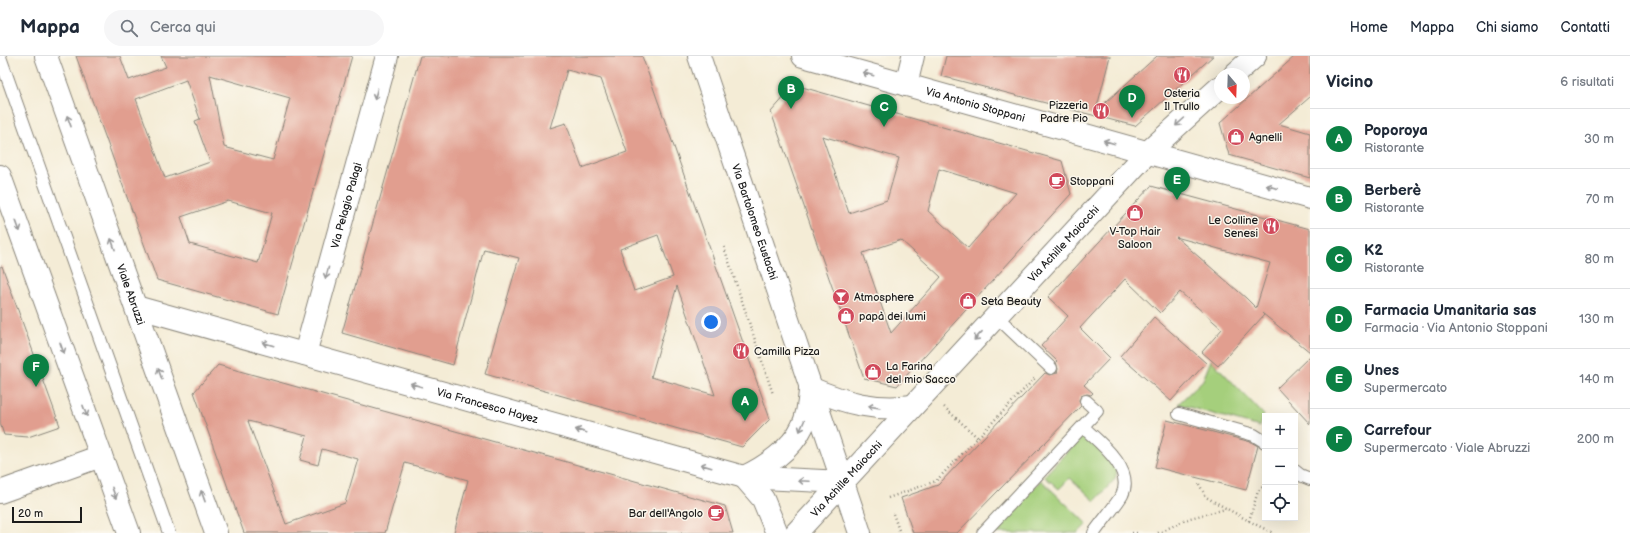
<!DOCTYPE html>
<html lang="it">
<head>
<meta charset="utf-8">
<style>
  body { margin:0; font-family:"Balsamiq Sans",sans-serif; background:#f6f6f7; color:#1f2937 }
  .controls { position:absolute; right:12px; bottom:12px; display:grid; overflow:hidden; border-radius:0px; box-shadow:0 4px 16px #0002 }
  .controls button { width:36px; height:36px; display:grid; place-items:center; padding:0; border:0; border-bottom:1px solid #e0e1e3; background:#fff; color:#1f2937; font:20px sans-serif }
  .compass { position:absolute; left:1214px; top:12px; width:36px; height:36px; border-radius:50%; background:#fff; box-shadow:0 4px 16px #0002; rotate:161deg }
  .scale { position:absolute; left:12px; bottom:10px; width:70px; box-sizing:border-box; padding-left:4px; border:2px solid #1c1c1c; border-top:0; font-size:11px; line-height:14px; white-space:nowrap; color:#1c1c1c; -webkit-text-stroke:3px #fbf7ec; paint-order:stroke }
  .you { position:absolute; left:711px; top:266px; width:14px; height:14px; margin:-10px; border:3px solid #fff; border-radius:50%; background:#1a73e8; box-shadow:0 0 0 6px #1a73e833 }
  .badge { display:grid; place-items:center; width:26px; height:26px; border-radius:50%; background:#0b8043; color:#fff; font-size:13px; font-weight:700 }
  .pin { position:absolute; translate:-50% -33px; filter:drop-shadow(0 1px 2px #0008) }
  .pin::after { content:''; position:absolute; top:21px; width:14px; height:12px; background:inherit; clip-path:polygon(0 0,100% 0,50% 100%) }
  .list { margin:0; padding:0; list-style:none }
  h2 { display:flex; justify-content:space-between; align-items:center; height:52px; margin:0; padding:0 16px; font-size:17px }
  h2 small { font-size:13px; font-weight:400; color:#747a83 }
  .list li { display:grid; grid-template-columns:26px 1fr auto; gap:12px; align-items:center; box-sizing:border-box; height:60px; padding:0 16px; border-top:1px solid #e0e1e3 }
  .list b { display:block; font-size:15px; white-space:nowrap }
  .list p { margin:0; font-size:13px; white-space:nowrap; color:#747a83 }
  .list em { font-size:13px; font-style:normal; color:#747a83 }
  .icon { flex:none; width:22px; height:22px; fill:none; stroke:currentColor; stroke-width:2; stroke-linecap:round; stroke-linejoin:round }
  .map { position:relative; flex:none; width:1310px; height:477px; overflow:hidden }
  header { display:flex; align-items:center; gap:24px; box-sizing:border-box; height:56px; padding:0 20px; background:#fff; border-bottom:1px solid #e0e1e3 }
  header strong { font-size:19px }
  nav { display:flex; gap:22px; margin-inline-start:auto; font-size:14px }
  .search { width:280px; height:36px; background:#f6f6f7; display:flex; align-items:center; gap:10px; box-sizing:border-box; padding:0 14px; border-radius:22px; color:#747a83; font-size:15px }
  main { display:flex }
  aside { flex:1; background:#fff }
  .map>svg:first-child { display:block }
  .green { fill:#a5cf7b; stroke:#60764c }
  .building { fill:#e19e8f; fill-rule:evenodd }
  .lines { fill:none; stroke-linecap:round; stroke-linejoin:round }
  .service-casing { stroke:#888479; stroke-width:14 }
  .minor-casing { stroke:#888479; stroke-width:24 }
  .primary-casing { stroke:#888479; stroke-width:24 }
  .path { stroke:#888479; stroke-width:2.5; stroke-dasharray:1 3; stroke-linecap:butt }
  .service { stroke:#fff; stroke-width:12 }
  .minor { stroke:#fff; stroke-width:22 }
  .primary { stroke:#fff; stroke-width:22 }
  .oneway { stroke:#999 }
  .labels { text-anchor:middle; stroke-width:3; stroke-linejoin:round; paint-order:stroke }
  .poi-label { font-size:11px; fill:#1c1c1c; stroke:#fbf7ec; text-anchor:start }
  .street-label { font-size:11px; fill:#1c1c1c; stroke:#fbf7ec }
</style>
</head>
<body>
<header>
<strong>Mappa</strong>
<div class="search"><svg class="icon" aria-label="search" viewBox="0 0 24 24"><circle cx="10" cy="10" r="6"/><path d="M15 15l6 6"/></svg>Cerca qui</div>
<nav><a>Home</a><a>Mappa</a><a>Chi siamo</a><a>Contatti</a></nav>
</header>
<main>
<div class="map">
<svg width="1310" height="477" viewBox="0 0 1310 477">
  <rect width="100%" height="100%" fill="#fbf7ec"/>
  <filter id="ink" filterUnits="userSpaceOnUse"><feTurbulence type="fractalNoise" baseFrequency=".025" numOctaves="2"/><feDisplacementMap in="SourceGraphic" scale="8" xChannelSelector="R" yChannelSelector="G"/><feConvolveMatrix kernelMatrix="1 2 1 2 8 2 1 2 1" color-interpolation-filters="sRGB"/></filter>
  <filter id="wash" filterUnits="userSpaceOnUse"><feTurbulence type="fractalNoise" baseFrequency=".012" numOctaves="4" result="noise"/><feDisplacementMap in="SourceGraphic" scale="16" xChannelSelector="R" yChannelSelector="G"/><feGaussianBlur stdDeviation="0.9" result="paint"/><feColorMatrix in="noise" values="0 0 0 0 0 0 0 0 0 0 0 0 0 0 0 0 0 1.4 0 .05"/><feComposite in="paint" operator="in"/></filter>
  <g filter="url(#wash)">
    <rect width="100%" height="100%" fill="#f4ecd6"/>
    <!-- green -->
    <path class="green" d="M1211,304L1264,359L1260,371L1178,348L1203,324Z
      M1083,379L1115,408L1117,415L1115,423L1095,445L1070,422L1059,433L1044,420Z
      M1041,424L1087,468L1078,477H990Z"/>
    <g id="blocks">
      <!-- building -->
      <path class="building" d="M76,0H120L129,24L166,11L161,0H352L278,258L157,224ZM210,19L290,42L273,104L224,91ZM186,24L200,63L195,65L210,106L165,122L136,43ZM228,145L272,157L258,207L190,188L181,161Z
        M420,0H642L770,363L742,391L485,318L519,202L484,193L453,309L342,277ZM567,14L601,23L627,96L582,112L566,67L550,72ZM658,179L673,221L634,235L620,193ZM677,230L715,339L651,321Z
        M946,0H1110L1096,55L1157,0H1213L1135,70L941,20Z
        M1295,0H1310V41L1279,68L1310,77V122L1229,99L1220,67Z
        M795,29L1062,105L1071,138L897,330L864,322L771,56ZM822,80L899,102L887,144L849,157ZM939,113L1016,137L968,192L928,155ZM901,184L941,221L891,277L863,197Z
        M1151,130L1310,173V296L1262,257L1264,259L1218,310L1202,296L1222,273L1180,236L1160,257L1125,223L1080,272L1110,302L1084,329L1093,337L1091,339L1087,338L1081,340L1079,344L1081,350L957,477H913L901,442L938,429L1045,317L1050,319L1057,317L1058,313L1056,306L1057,305L1041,290L1068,260L1048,241ZM1176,181L1270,207L1256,252L1246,242Z
        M2,210L60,370L28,381L4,379L0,367V211Z
        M1154,261L1206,307L1171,345L1120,300Z
        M1310,300V368L1277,332Z
        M218,309L725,450L733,477H454L468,424L405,407L385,477H244L194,336ZM248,365L307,380L300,404L318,409L322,393L358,403L345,447L286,468Z
        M1167,364L1251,386L1258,390L1246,434L1155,411Z"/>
    </g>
  </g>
  <g filter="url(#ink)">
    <use href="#blocks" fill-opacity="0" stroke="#888479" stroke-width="1"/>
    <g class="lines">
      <!-- service casing -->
      <g class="service-casing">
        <path id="service" d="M0,1L169,477
          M996,260L1051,312
          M1179,358L1254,379L1265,386
          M1083,371C1099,386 1135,413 1122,439C1114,452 1103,464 1094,477
          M1295,415L1300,419L1310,423
          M983,477L1097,355L1086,345"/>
      </g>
      <!-- minor casing -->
      <g class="minor-casing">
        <g id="minor">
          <path id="s1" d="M699,0L860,477"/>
          <path id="s2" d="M803,0L1310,142"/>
          <path d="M1235,18L1255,0"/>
          <path d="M906,29L913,0"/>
          <path id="s3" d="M136,251L744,421L843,426"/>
          <path id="s4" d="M305,298L387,0"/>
          <path d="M810,332C846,347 874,355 913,350"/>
          <path d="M744,421C765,411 792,393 802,371C808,360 809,347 810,335"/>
          <path d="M744,421L763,443L777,477"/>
          <path d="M0,436L101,400"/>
          <path id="s5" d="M796,477L1147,97L1220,31"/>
        </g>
      </g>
      <!-- primary casing -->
      <g class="primary-casing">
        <g id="primary">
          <path id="s6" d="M46,0L216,477"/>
          <path d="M0,120L129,477"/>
        </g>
      </g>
      <!-- path -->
      <path class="path" d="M724,191L773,338
        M944,351L978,382
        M1199,428L1206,441L1249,465L1258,435L1265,429
        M888,442L936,425L1036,321
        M893,458L900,477
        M1249,465L1273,477
        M1132,477H1139
        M1158,477L1190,462L1226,453"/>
      <!-- service -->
      <use href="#service" class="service"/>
      <!-- minor -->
      <use href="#minor" class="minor"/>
      <!-- primary -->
      <use href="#primary" class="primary"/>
    </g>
    <!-- one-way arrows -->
    <defs><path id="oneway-shaft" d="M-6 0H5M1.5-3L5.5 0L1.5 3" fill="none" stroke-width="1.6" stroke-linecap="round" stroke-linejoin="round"/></defs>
    <g class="oneway">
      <use href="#oneway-shaft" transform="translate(868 18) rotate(-164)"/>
      <use href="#oneway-shaft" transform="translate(376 38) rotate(105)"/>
      <use href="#oneway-shaft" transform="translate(69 65) rotate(-110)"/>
      <use href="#oneway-shaft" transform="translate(1180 66) rotate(138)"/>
      <use href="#oneway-shaft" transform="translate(1109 86) rotate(-164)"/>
      <use href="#oneway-shaft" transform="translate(1272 131) rotate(-164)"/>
      <use href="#oneway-shaft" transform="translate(18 170) rotate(70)"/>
      <use href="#oneway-shaft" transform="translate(113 188) rotate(-110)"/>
      <use href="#oneway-shaft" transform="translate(327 217) rotate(105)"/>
      <use href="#oneway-shaft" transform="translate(978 280) rotate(133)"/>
      <use href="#oneway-shaft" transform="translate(268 288) rotate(-164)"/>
      <use href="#oneway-shaft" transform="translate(62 292) rotate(70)"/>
      <use href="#oneway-shaft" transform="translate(160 318) rotate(-110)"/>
      <use href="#oneway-shaft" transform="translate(416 329) rotate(-164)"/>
      <use href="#oneway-shaft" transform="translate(874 351) rotate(-172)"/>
      <use href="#oneway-shaft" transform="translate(85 355) rotate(70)"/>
      <use href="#oneway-shaft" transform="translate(802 370) rotate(113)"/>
      <use href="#oneway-shaft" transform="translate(581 375) rotate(-164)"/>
      <use href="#oneway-shaft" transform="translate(706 410) rotate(-164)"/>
      <use href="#oneway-shaft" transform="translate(804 425) rotate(-177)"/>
      <use href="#oneway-shaft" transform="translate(114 437) rotate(70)"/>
      <use href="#oneway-shaft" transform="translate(203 440) rotate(-110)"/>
    </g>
  </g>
  <!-- icons -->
  <defs>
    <g id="restaurant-disc" transform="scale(0.9)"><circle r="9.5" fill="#d1495b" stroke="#fbf7ec"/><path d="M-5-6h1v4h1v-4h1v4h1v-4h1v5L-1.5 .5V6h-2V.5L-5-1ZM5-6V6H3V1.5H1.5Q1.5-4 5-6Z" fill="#fff"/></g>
    <g id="shop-disc" transform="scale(0.9)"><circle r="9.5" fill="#d1495b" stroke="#fbf7ec"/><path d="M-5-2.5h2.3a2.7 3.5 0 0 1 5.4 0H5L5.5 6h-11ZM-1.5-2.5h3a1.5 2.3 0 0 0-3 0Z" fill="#fff"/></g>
    <g id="cafe-disc" transform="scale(0.9)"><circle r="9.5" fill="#d1495b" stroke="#fbf7ec"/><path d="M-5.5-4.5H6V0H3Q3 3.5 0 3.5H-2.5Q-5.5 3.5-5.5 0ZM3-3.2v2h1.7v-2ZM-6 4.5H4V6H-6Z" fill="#fff"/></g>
    <g id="bar-disc" transform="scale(0.9)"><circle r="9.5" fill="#d1495b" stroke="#fbf7ec"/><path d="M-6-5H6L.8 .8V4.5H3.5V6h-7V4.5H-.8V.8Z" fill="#fff"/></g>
  </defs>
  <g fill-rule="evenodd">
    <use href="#restaurant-disc" x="1182" y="19"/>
    <use href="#restaurant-disc" x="1101" y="55"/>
    <use href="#shop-disc" x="1236" y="81"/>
    <use href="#cafe-disc" x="1057" y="125"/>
    <use href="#shop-disc" x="1135" y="157"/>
    <use href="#restaurant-disc" x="1271" y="170"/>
    <use href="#bar-disc" x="841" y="241"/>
    <use href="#shop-disc" x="968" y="245"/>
    <use href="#shop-disc" x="846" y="260"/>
    <use href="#restaurant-disc" x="741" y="295"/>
    <use href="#shop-disc" x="873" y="316"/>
    <use href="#cafe-disc" x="716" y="457"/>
  </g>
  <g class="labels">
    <!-- poi labels -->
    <g class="poi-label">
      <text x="1182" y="41" text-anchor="middle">Osteria<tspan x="1182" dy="13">Il Trullo</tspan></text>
      <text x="1088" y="53" text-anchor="end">Pizzeria<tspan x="1088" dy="13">Padre Pio</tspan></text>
      <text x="1249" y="85">Agnelli</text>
      <text x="1070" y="129">Stoppani</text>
      <text x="1258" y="168" text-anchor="end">Le Colline<tspan x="1258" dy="13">Senesi</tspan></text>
      <text x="1135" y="179" text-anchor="middle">V-Top Hair<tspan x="1135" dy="13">Saloon</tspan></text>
      <text x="854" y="245">Atmosphere</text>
      <text x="981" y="249">Seta Beauty</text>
      <text x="859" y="264">papà dei lumi</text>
      <text x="754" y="299">Camilla Pizza</text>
      <text x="886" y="314">La Farina<tspan x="886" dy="13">del mio Sacco</tspan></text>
      <text x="703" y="461" text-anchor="end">Bar dell'Angolo</text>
    </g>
    <!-- street labels -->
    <g class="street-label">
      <text dy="4" stroke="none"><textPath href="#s2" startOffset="179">Via Antonio Stoppani</textPath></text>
      <text dy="4" stroke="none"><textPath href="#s4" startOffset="154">Via Pelagio Palagi</textPath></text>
      <text dy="4" stroke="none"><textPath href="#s1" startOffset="175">Via Bartolomeo Eustachi</textPath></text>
      <text dy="4" stroke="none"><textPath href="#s5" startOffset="394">Via Achille Maiocchi</textPath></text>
      <text dy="4" stroke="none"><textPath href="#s6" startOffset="253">Viale Abruzzi</textPath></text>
      <text dy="4" stroke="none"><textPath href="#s3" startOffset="365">Via Francesco Hayez</textPath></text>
      <text dy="4" stroke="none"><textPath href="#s5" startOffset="74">Via Achille Maiocchi</textPath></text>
    </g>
  </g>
</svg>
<div class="controls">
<button>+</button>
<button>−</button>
<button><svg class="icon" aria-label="locate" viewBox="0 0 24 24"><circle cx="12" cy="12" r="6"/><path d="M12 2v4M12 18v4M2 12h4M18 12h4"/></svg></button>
</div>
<svg class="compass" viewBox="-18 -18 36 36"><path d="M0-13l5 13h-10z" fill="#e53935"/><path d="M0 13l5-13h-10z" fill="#747a83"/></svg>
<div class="scale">20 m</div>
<div class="you"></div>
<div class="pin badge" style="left:745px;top:365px">A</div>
<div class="pin badge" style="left:791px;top:53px">B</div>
<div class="pin badge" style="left:884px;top:71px">C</div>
<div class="pin badge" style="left:1132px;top:62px">D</div>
<div class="pin badge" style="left:1177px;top:144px">E</div>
<div class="pin badge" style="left:36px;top:331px">F</div>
</div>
<aside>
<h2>Vicino<small>6 risultati</small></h2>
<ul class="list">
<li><span class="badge">A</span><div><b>Poporoya</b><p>Ristorante</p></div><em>30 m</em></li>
<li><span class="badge">B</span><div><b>Berberè</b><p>Ristorante</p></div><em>70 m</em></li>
<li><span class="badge">C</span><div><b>K2</b><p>Ristorante</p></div><em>80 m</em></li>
<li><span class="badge">D</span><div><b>Farmacia Umanitaria sas</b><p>Farmacia · Via Antonio Stoppani</p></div><em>130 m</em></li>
<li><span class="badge">E</span><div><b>Unes</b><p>Supermercato</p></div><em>140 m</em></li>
<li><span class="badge">F</span><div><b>Carrefour</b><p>Supermercato · Viale Abruzzi</p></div><em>200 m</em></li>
</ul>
</aside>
</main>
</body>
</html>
